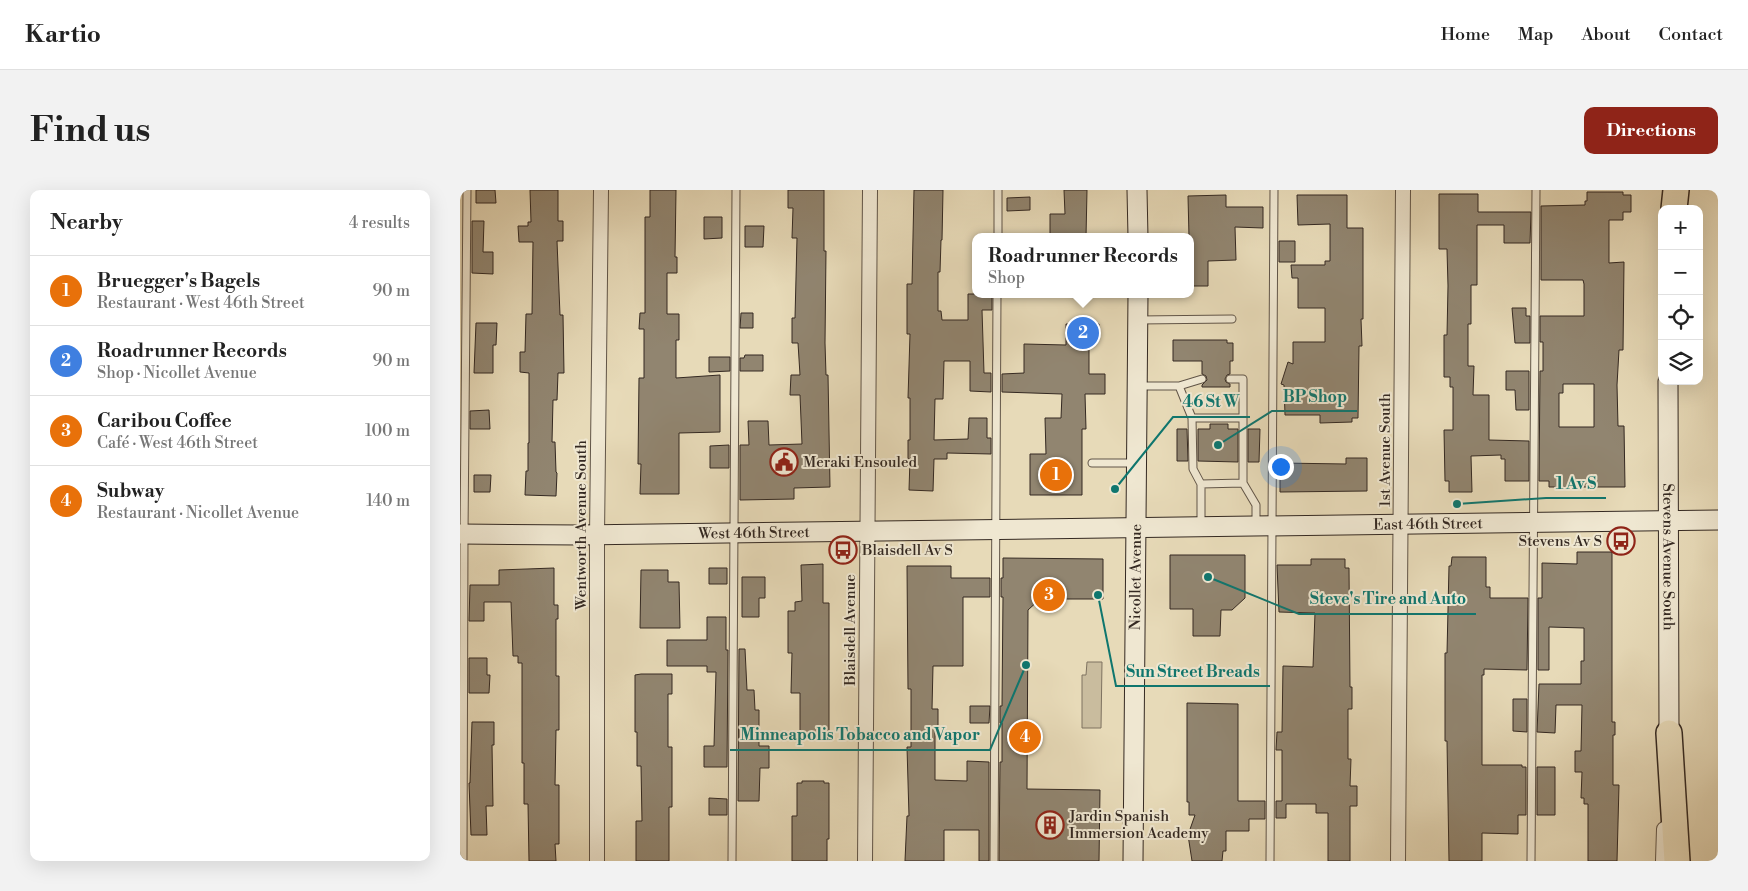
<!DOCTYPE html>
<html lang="en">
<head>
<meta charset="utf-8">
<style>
  body { margin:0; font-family:"Libre Bodoni",serif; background:#f2f2f2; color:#222 }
  .controls { position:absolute; right:15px; top:15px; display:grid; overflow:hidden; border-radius:10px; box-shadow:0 5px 20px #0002 }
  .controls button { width:45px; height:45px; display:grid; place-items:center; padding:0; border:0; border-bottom:1px solid #e0e0e0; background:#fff; color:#222; font:25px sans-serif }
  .you { position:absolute; left:820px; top:276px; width:18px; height:18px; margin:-12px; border:4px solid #fff; border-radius:50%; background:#1a73e8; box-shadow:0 0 0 8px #1a73e833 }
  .badge { display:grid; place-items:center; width:32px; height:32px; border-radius:50%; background:#8f2418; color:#fff; font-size:16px; font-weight:700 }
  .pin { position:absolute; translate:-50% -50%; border:2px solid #fff; box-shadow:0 1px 5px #0006 }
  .popup { position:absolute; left:512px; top:43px; width:222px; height:65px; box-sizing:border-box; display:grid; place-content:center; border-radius:10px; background:#fff; filter:drop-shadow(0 1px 4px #0005); font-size:16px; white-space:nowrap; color:#767676 }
  .popup b { font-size:19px; color:#222 }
  .popup::after { content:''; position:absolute; left:50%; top:100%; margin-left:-10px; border:10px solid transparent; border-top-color:#fff }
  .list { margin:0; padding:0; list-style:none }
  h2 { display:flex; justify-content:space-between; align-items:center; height:65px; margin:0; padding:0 20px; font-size:21px }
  h2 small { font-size:16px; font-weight:400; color:#767676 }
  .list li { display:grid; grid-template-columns:32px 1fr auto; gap:15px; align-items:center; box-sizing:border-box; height:70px; padding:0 20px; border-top:1px solid #e0e0e0 }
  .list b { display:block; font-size:19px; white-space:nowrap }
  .list p { margin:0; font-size:16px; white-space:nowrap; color:#767676 }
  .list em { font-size:16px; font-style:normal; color:#767676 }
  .icon { flex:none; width:28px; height:28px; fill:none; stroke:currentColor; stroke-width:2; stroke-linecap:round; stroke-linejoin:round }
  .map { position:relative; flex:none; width:1258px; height:671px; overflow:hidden; border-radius:10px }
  header { display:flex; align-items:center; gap:30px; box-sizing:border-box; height:70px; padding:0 25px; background:#fff; border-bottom:1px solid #e0e0e0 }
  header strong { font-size:24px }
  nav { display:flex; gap:28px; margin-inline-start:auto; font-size:18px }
  .intro { display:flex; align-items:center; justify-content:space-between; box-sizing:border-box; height:120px; padding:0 30px }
  h1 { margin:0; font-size:35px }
  .button { padding:12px 22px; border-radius:10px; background:#8f2418; color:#fff; font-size:18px; font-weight:700 }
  main { display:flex; gap:30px; padding:0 30px }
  aside { flex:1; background:#fff; border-radius:10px; box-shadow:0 5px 20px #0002 }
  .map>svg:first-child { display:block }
  .green { fill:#c9bc9e; stroke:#7e7260 }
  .building { fill:#918570; stroke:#342922; fill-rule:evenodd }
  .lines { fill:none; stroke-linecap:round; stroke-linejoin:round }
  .lane-casing { stroke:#615548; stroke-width:9 }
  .street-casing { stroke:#615548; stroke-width:16 }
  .secondary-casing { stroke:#342922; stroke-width:21 }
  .highway-casing { stroke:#342922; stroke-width:28 }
  .lane { stroke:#efe7d1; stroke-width:7 }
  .street { stroke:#efe7d1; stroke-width:14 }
  .secondary { stroke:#efe7d1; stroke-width:19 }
  .highway { stroke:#e7dab8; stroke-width:25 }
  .labels { text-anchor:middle; stroke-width:4; stroke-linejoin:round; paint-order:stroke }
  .street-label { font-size:15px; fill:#342922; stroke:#efe7d1 }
  .poi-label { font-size:15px; fill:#342922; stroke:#efe7d1; text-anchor:start }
  .leader { fill:none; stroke:#0f766e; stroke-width:2 }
  .callout-dot { fill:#0f766e; stroke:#efe7d1; stroke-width:2 }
  .callout-label { font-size:16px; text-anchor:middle; font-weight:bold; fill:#0f766e; stroke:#efe7d1; stroke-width:4; stroke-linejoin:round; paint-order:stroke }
</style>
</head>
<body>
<header>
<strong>Kartio</strong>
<nav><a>Home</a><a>Map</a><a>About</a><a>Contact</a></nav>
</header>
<div class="intro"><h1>Find us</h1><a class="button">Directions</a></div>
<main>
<aside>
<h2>Nearby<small>4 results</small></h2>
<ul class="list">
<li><span class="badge" style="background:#e8710a">1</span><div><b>Bruegger's Bagels</b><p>Restaurant · West 46th Street</p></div><em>90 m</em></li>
<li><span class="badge" style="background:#3f7fe0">2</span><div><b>Roadrunner Records</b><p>Shop · Nicollet Avenue</p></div><em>90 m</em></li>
<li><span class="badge" style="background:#e8710a">3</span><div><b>Caribou Coffee</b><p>Café · West 46th Street</p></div><em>100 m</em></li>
<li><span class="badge" style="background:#e8710a">4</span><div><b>Subway</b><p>Restaurant · Nicollet Avenue</p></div><em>140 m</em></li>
</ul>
</aside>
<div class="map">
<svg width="1258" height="671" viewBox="0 0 1258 671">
  <rect width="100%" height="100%" fill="#e7dab8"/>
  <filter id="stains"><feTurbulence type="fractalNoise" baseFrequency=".004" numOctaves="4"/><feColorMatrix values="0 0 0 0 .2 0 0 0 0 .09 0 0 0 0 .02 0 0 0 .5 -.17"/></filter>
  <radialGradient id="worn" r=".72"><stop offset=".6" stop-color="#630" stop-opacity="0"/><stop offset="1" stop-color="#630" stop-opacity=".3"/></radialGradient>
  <!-- green -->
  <path class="green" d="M627,472H642L641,538H622V485H626Z"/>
  <!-- building -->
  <path class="building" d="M16,0H35L36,13H16Z
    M70,0H98V31H103V51H97L100,125H103L104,183H98L97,210H93L92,252H95L96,282L97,283L96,306L65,305L66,281H68V253H69V183L60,182V162H65L66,124H72L73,52H59L58,36H68V32H71Z
    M190,0H216L215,67H217V83H207V124H219V150H216V188L260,185V242L219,243V304H180L181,274H178L179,188H184V139H179L180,123H185V27H190Z
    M328,0H364V61H366L365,153L366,185H368L370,297L334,298V309L280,310V255H289L288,231H308L309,255L342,254L340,205H330L331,185H340L338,153H332V128H335L337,48H332L333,18H328Z
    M454,0H483L482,50H481L480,82H478V121H481L482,130H508V104H532V120H522L524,183H531V202L510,201V171H484L483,209H475L474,250L508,249L509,228H527V248H531V264L487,263V269H474L473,301L449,300L450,269H448V250H450V208H448L450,144H447V94H452Z
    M604,0H627L626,47H590V24H605Z
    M1127,2H1163V5H1171V22H1163V30H1149V73L1164,72L1163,160H1159L1157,195L1158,236H1164L1165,297H1089V291H1079L1080,181H1083V152H1080V126H1124V94L1123,90H1081V16L1125,15V11H1127ZM1103,194H1134V237H1099V203H1103Z
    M979,4H1018V22H1071L1070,53H1044V35H1017V95H1011V134H1008V176H1014L1013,205H1029V250L1069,251V291H1045V269H1041V265L1011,266L1012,302H989V291H985L984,240H993V197H990V187H984V145H987L988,96L987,59H979Z
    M766,5V17H803V38L775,37L776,70L748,71V96H730V47H729L728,6Z
    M837,5H887V38H903V129H901L902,156H899L898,228H892V232L860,233V225H825L824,195L821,194L828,172L833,174V152H865V118H838V88H832L831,75H865V71H870V34L838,35Z
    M570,7V20L547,21V8Z
    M244,27H262V48L244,49Z
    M12,31H24L23,62H33V84L12,83Z
    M285,36H304L303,57H285Z
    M819,51H835V72H819Z
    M1052,118H1066V126H1070V153H1055Z
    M281,123H293V138H280Z
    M16,133H37L36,155H33V183H14Z
    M606,134H639V150H629V184H645V204H625L626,239H622V305H570V264H586L585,228H601L602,204L542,202V184L564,183V154L606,155Z
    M713,150H767V153H773V171H770V184L767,185L765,189L766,192L770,194V197H742V195L747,190L746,186L742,184V171H713Z
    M285,165H303V181H280V168H284Z
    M249,167H270V181L249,182Z
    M1046,181H1069V220H1056L1055,200H1046Z
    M29,220L30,239H10V221Z
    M750,234H768V239H778V272L738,271V239H750Z
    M717,239H727L728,271H717Z
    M788,239H800L799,272H788Z
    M269,255V278H250V256Z
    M886,268H907V301L820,302V273L886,274Z
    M14,285H31L30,302H14Z
    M1117,362H1152V532H1155V545H1153V595H1159L1157,671H1128V614H1124V608H1121L1122,582H1115V561H1121L1122,515H1096L1095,543L1077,542L1079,494H1121V471H1124V438L1089,437V480H1078V408H1082V373L1117,374Z
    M710,365H785V408L772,420H761L760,446H733V419H710Z
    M992,367H1026V397H1030V408H1068L1067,480L1024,479V485H1022V575H1062V577H1066V625H1058V644L1022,643V671H989L987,551H985V463H987L989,376H991Z
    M543,368L643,369V409H580L568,420L567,599L640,600L639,671H539L540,572H542V533H540V516H542L543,407H541V388H543Z
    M851,369H885V378H889L890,497H892V519H888V569H891L890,596H897V616H890V671H868V623H856V614H826V628H816V611H822V560H816L817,542H822L823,476L853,477L855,423L819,422L817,375H851Z
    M363,374V413H369V544H364V546H340V503H331L332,463H328V421H335V412L342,411L341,375Z
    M447,376H491V388H530V407H503V476H473L472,519H478V540H475V590L507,591V571L529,572V671H519V640H484V671H445L447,626H449L447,557H451V499H448Z
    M94,378V415H98V429H96V486H99V540H96L95,595H99V654H95L96,671H69L68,614H64V573H62V473H58V466H53L51,412H24V431H9L10,395H39V380Z
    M249,378H267V394H249Z
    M181,380H208V392H219L220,438H180Z
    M282,387H305V408H299V427H282Z
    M247,427H266V460H268L267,577H244V556H254L256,482H247V476H207V450H247Z
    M279,459H285L287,500H294L295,520H299V556H309V578H300L299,611H278Z
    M9,468H27V485H30L29,503H9Z
    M181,484H212V504H208V557H212V617H209V671H176V631H182L181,576H177V542H175V485Z
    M1053,509H1067V542L1053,541Z
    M727,513L778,514V611H805V629H789V641H766V661H763L762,671H732L728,645L735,625H729V612H727Z
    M510,516H530L529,533H510Z
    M12,532H34V555H32L33,616H26L27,645H11L9,593H10Z
    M1077,577H1095V625H1077Z
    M342,591H364V593H369V649H367V671H332V626H337V593H342Z
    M249,608L267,609V625H249Z"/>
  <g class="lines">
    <!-- lane casing -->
    <g class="lane-casing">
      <path id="lane" d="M538,47V0
        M678,130L772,129
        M770,189H783V293L796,315V336
        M678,196H719L742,189
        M719,196L732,228L733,279L741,294V337
        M732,228H783
        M632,273H674
        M741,294L783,293
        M3,671L4,344L7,0
        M272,671L276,0
        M534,671L537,104
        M810,671L814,0
        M1071,671L1076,0"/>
    </g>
    <!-- street casing -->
    <g class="street-casing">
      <path id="street" d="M137,671V345L141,0
        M405,671L410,0
        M938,671L943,0
        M1203,671L1204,639"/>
    </g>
    <!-- secondary casing -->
    <g class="secondary-casing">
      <g id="secondary">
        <path d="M677,0L678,47"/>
        <path id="s1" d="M1208,191L1209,543"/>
        <path id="s2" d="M0,344L119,345L1258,330"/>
        <path id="s3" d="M673,671L678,104"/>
      </g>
    </g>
    <!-- highway casing -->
    <g class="highway-casing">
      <path id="highway" d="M1214,19L1216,0
        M1209,543L1217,671"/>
    </g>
    <!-- lane -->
    <use href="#lane" class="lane"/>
    <!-- street -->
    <use href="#street" class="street"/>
    <!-- secondary -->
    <use href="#secondary" class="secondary"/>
    <!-- highway -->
    <use href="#highway" class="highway"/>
  </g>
  <!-- icons -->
  <defs>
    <g id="civic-ring" transform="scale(1.4375)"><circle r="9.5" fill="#efe7d1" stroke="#8f2418" stroke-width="1.5"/><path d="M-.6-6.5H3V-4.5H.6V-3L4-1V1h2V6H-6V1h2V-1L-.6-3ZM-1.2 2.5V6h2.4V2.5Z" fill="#8f2418"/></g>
    <g id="bus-ring" transform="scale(1.4375)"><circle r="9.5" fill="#efe7d1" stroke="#8f2418" stroke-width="1.5"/><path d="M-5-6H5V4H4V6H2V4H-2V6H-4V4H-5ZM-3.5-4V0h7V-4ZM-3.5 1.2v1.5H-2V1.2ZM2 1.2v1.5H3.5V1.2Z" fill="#8f2418"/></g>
    <g id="building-ring" transform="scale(1.4375)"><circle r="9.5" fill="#efe7d1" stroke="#8f2418" stroke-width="1.5"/><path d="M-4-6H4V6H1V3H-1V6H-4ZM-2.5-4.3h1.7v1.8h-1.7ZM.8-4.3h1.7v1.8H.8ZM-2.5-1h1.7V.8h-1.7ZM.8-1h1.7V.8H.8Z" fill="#8f2418"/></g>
  </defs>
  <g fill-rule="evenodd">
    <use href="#civic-ring" x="324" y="272"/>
    <use href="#bus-ring" x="1161" y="351"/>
    <use href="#bus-ring" x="383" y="360"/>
    <use href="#building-ring" x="590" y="635"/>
  </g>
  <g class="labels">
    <!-- street labels -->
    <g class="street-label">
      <text transform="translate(925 260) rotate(-90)" y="5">1st Avenue South</text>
      <text dy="5" stroke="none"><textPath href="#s2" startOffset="968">East 46th Street</textPath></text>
      <text transform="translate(121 335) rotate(-90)" y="5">Wentworth Avenue South</text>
      <text dy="5" stroke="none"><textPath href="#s2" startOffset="294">West 46th Street</textPath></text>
      <text dy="5" stroke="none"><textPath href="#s1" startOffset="176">Stevens Avenue South</textPath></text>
      <text dy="5" stroke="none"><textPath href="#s3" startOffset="284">Nicollet Avenue</textPath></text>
      <text transform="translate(390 440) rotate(-90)" y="5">Blaisdell Avenue</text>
    </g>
    <!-- poi labels -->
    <g class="poi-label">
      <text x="343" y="277">Meraki Ensouled</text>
      <text x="1142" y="356" text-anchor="end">Stevens Av S</text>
      <text x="402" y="365">Blaisdell Av S</text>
      <text x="609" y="631">Jardin Spanish<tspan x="609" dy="17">Immersion Academy</tspan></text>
    </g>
  </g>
  <!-- callouts -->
  <path class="leader" d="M758 255L812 221H897M655 299L713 227H790M997 314L1086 308H1146M748 387L839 424H1016M638 405L656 496H810M566 475L530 560H270"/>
  <g class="callout-dot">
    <circle cx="758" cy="255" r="5"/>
    <circle cx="655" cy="299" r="5"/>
    <circle cx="997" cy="314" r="5"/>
    <circle cx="748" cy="387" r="5"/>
    <circle cx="638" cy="405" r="5"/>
    <circle cx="566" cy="475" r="5"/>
  </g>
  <g class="callout-label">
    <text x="855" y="212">BP Shop</text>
    <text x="751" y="217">46 St W</text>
    <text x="1116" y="299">1 Av S</text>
    <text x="928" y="414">Steve's Tire and Auto</text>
    <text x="733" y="487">Sun Street Breads</text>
    <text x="400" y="550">Minneapolis Tobacco and Vapor</text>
  </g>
  <rect width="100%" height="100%" filter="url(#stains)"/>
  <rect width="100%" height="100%" fill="url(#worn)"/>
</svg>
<div class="controls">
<button>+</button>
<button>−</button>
<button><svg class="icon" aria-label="locate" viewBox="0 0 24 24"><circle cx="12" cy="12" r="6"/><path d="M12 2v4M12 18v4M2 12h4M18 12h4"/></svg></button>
<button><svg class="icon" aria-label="layers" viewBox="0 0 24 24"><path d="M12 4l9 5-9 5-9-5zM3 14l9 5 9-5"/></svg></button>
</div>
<div class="you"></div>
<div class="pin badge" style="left:596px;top:285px;background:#e8710a">1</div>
<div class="pin badge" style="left:623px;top:143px;background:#3f7fe0">2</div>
<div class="popup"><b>Roadrunner Records</b>Shop</div>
<div class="pin badge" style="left:589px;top:405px;background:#e8710a">3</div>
<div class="pin badge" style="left:565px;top:547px;background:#e8710a">4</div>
</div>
</main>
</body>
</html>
